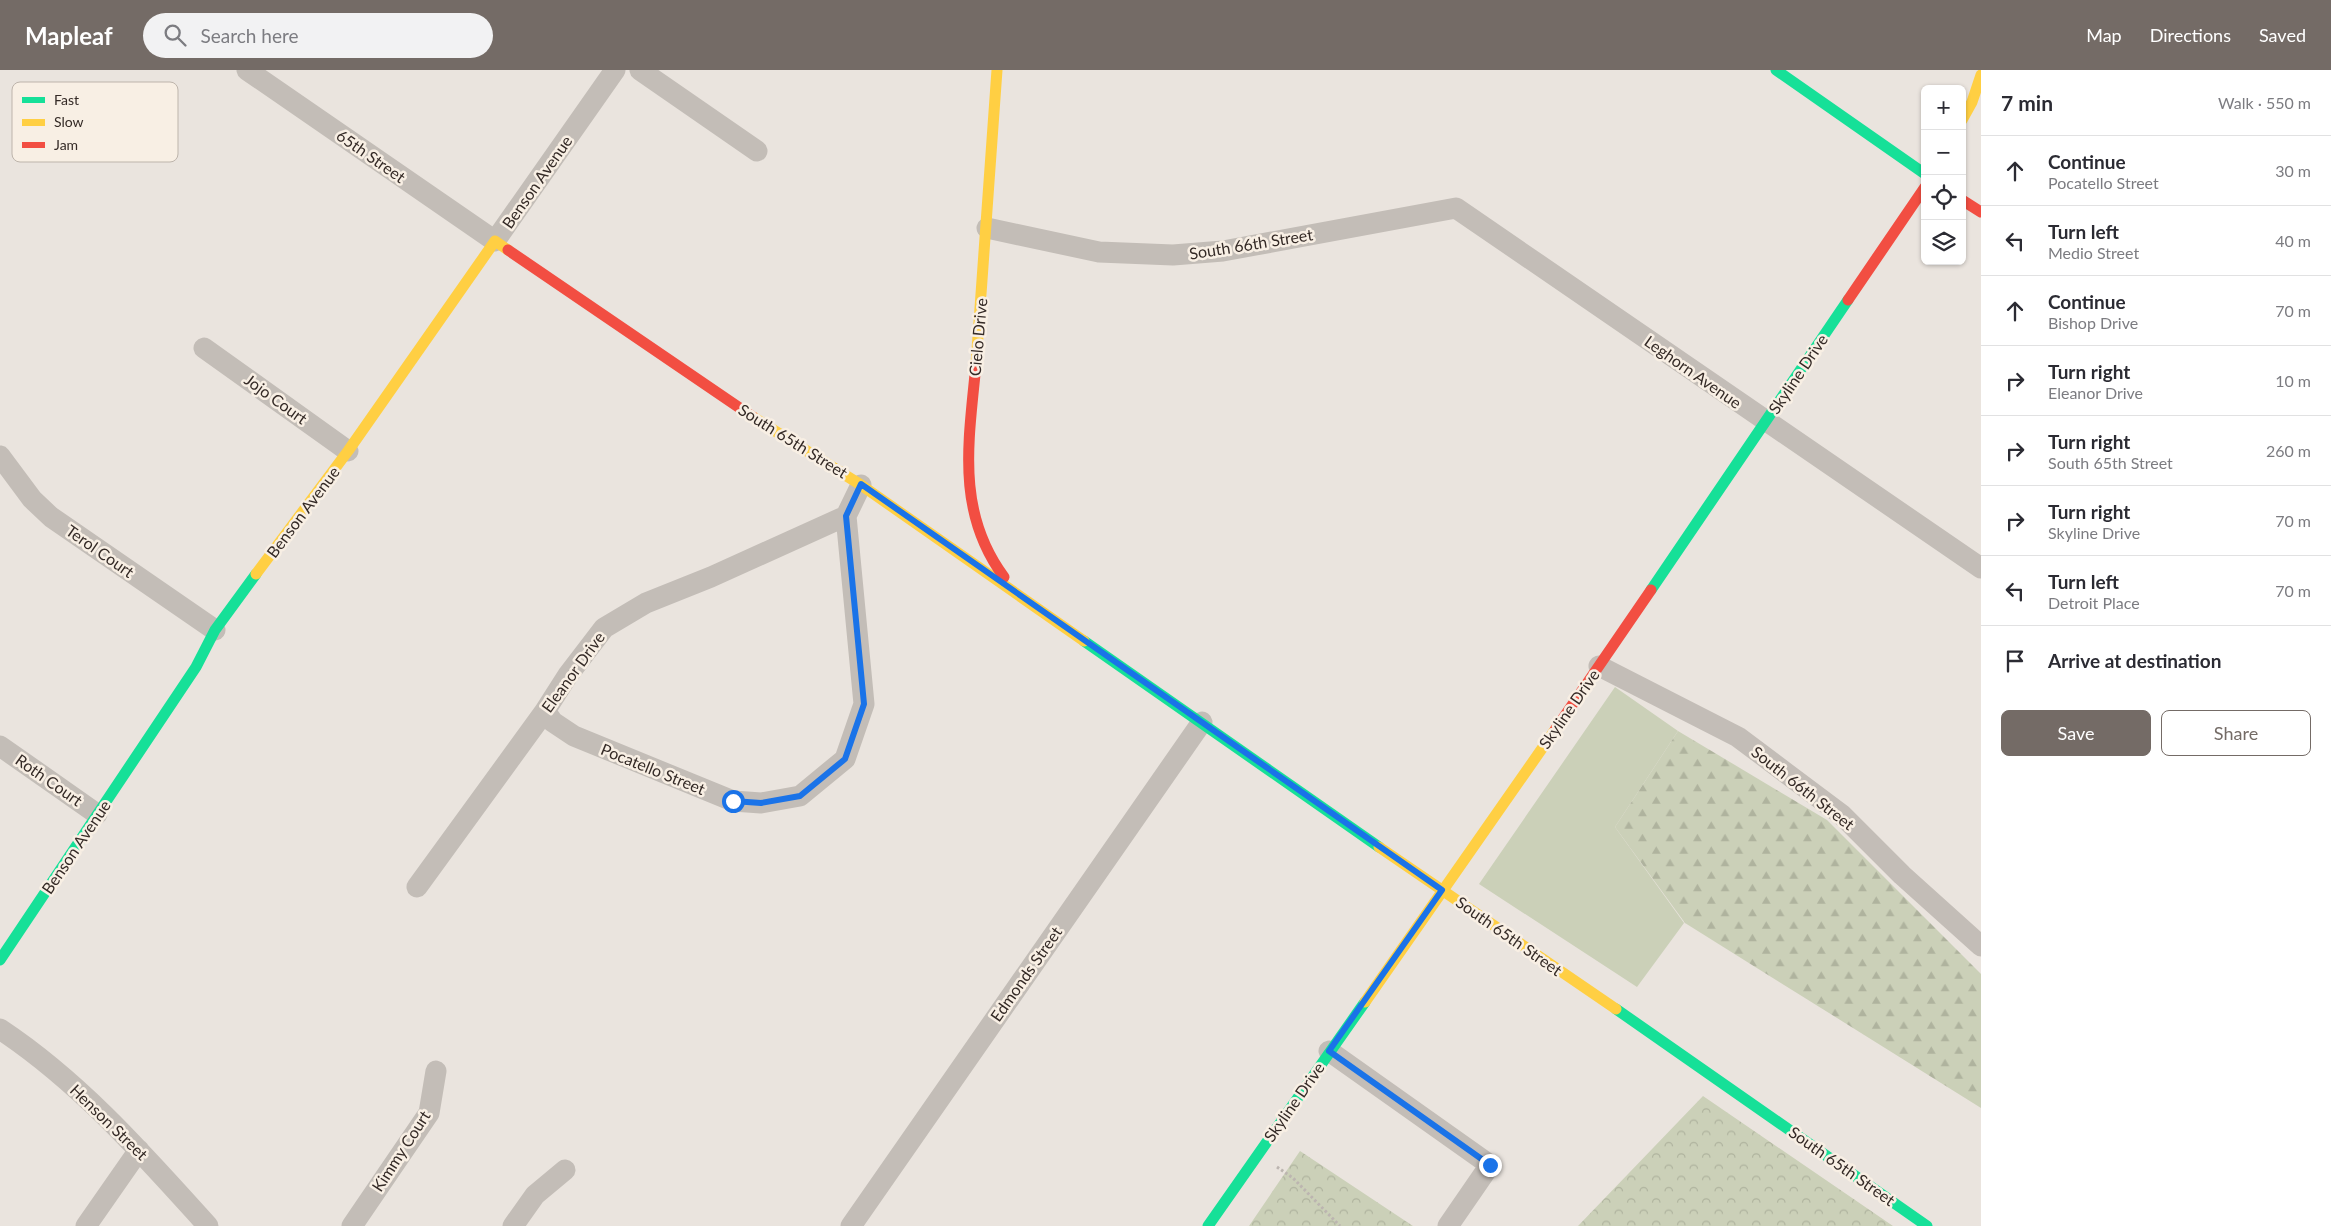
<!DOCTYPE html>
<html lang="en">
<head>
<meta charset="utf-8">
<style>
  body { margin:0; font-family:Lato,sans-serif; background:#f2f2f3; color:#2b2b33 }
  .controls { position:absolute; right:15px; top:15px; display:grid; overflow:hidden; border-radius:8px; box-shadow:0 1px 4px #0004 }
  .controls button { width:45px; height:45px; display:grid; place-items:center; padding:0; border:0; border-bottom:1px solid #e1e1e2; background:#fff; color:#2b2b33; font:25px sans-serif }
  .stop { position:absolute; width:15px; height:15px; margin:-11px; border:4px solid #1a73e8; border-radius:50%; background:#fff }
  .stop.end { background:#1a73e8; border-color:#fff; box-shadow:0 1px 5px #0008 }
  .list { margin:0; padding:0; list-style:none }
  h2 { display:flex; justify-content:space-between; align-items:center; height:65px; margin:0; padding:0 20px; font-size:21px }
  h2 small { font-size:16px; font-weight:400; color:#7c7c81 }
  .list li { display:grid; grid-template-columns:32px 1fr auto; gap:15px; align-items:center; box-sizing:border-box; height:70px; padding:0 20px; border-top:1px solid #e1e1e2 }
  .list b { display:block; font-size:19px; white-space:nowrap }
  .list p { margin:0; font-size:16px; white-space:nowrap; color:#7c7c81 }
  .list em { font-size:16px; font-style:normal; color:#7c7c81 }
  .actions { display:flex; gap:10px; padding:15px 20px }
  .actions a { flex:1; padding:11px 0; border:1px solid #746b66; border-radius:8px; text-align:center; font-size:18px; color:#746b66 }
  .actions .main { background:#746b66; color:#fff }
  .icon { flex:none; width:28px; height:28px; fill:none; stroke:currentColor; stroke-width:2; stroke-linecap:round; stroke-linejoin:round }
  .map { position:relative; flex:none; width:1981px; height:1156px; overflow:hidden }
  header { display:flex; align-items:center; gap:30px; box-sizing:border-box; height:70px; padding:0 25px; background:#746b66; color:#fff }
  header strong { font-size:24px }
  nav { display:flex; gap:28px; margin-inline-start:auto; font-size:18px }
  .search { width:350px; height:45px; background:#f2f2f3; display:flex; align-items:center; gap:12px; box-sizing:border-box; padding:0 18px; border-radius:28px; color:#7c7c81; font-size:19px }
  main { display:flex }
  aside { flex:1; background:#fff }
  .map>svg:first-child { display:block }
  .grass { fill:#cbd0b8 }
  .forest { fill:url(#forest-firs) }
  .park { fill:url(#park-crowns) }
  .lines { fill:none; stroke-linecap:round; stroke-linejoin:round }
  .path { stroke:#bcb5b0; stroke-width:3; stroke-dasharray:2.5 2.5; stroke-linecap:butt }
  .street { stroke:#c3bdb7; stroke-width:21 }
  .fast { stroke:#16e098; stroke-width:11 }
  .slow { stroke:#ffcf43; stroke-width:11 }
  .jam { stroke:#f24e42; stroke-width:11 }
  .route { stroke:#1a73e8; stroke-width:6 }
  .labels { text-anchor:middle; stroke-width:5; stroke-linejoin:round; paint-order:stroke }
  .street-label { font-size:16px; fill:#342a26; stroke:#f8efe4 }
  .key { fill:#f8efe4; stroke:#bdb4ab; stroke-width:1 }
  .key-label { font-size:14px; fill:#342a26 }
</style>
</head>
<body>
<header>
<strong>Mapleaf</strong>
<div class="search"><svg class="icon" aria-label="search" viewBox="0 0 24 24"><circle cx="10" cy="10" r="6"/><path d="M15 15l6 6"/></svg>Search here</div>
<nav><a>Map</a><a>Directions</a><a>Saved</a></nav>
</header>
<main>
<div class="map">
<svg width="1981" height="1156" viewBox="0 0 1981 1156">
  <defs>
    <pattern id="forest-firs" width="22" height="20" patternUnits="userSpaceOnUse" patternTransform="scale(1.25)"><rect width="22" height="20" fill="#cbd0b8"/><path d="M5 1l3.5 6h-7zM16 11l3.5 6h-7z" fill="#afb39e"/></pattern>
    <pattern id="park-crowns" width="20" height="18" patternUnits="userSpaceOnUse" patternTransform="scale(1.25)"><rect width="20" height="18" fill="#cbd0b8"/><path d="M2 6a3 3 0 1 1 6 0M12 15a3 3 0 1 1 6 0" fill="none" stroke="#afb39e"/></pattern>
  </defs>
  <rect width="100%" height="100%" fill="#eae4de"/>
  <!-- grass -->
  <path class="grass" d="M1615,617L1678,661L1615,757L1684,853L1637,917L1479,814Z"/>
  <!-- forest -->
  <path class="forest" d="M1678,661L1827,750L1981,904V1038L1685,853L1615,757Z"/>
  <!-- park -->
  <path class="park" d="M1703,1026L1893,1156H1578Z
    M1300,1081L1413,1156H1249Z"/>
  <g class="lines">
    <!-- path -->
    <path class="path" d="M1277,1097L1293,1108L1340,1156"/>
    <!-- street -->
    <path class="street" d="M247,0L495,171L615,0
      M640,0L757,81
      M987,158L1099,182L1173,185L1223,181L1456,138L1981,498
      M204,278L348,381
      M0,386L32,429L51,447L215,560
      M1599,596L1738,667L1842,745L1902,805L1981,876
      M545,641L553,652L574,666L733,731L761,733L800,726L845,689L864,634L846,446
      M0,676L97,744
      M417,817L545,641L568,605L604,558L646,533L711,507L846,446L861,415
      M0,959C80,1012 144,1085 208,1156
      M1329,981L1490,1095L1448,1156
      M86,1156L139,1080
      M352,1156L429,1043L436,1001
      M513,1156L535,1125L565,1100
      M851,1156L1202,652"/>
    <!-- fast -->
    <path class="fast" d="M1776,0L1925,104
      M1651,520L1848,230
      M1084,571L1379,777
      M0,890L196,597L215,560L256,504
      M1616,939L1927,1156
      M1208,1156L1365,932"/>
    <!-- slow -->
    <path class="slow" d="M1962,50L1972,32L1981,5
      M976,294L997,0
      M753,347L861,415L1084,571
      M256,504L348,381L495,171L508,180
      M1379,777L1616,939
      M1365,932L1555,660"/>
    <!-- jam -->
    <path class="jam" d="M1962,130L1981,142
      M508,180L753,347
      M1848,230L1925,117
      M976,294C969,370 955,441 1004,507
      M1555,660L1651,520"/>
  </g>
  <g class="lines">
    <!-- route -->
    <path class="route" d="M733,731L761,733L800,726L845,689L864,634L846,446L861,414L1442,820L1329,981L1490,1095"/>
  </g>
  <g class="labels">
    <!-- street labels -->
    <g class="street-label">
      <text transform="translate(371 86) rotate(35)" y="6">65th Street</text>
      <text transform="translate(537 112) rotate(-55)" y="6">Benson Avenue</text>
      <text transform="translate(1251 174) rotate(-9)" y="6">South 66th Street</text>
      <text transform="translate(978 267) rotate(-85)" y="6">Cielo Drive</text>
      <text transform="translate(1693 302) rotate(35)" y="6">Leghorn Avenue</text>
      <text transform="translate(1798 304) rotate(-56)" y="6">Skyline Drive</text>
      <text transform="translate(276 329) rotate(36)" y="6">Jojo Court</text>
      <text transform="translate(793 371) rotate(32)" y="6">South 65th Street</text>
      <text transform="translate(303 442) rotate(-53)" y="6">Benson Avenue</text>
      <text transform="translate(100 481) rotate(35)" y="6">Terol Court</text>
      <text transform="translate(573 602) rotate(-54)" y="6">Eleanor Drive</text>
      <text transform="translate(1569 639) rotate(-55)" y="6">Skyline Drive</text>
      <text transform="translate(653 699) rotate(22)" y="6">Pocatello Street</text>
      <text transform="translate(49 710) rotate(35)" y="6">Roth Court</text>
      <text transform="translate(1803 718) rotate(38)" y="6">South 66th Street</text>
      <text transform="translate(76 777) rotate(-56)" y="6">Benson Avenue</text>
      <text transform="translate(1509 866) rotate(35)" y="6">South 65th Street</text>
      <text transform="translate(1026 904) rotate(-55)" y="6">Edmonds Street</text>
      <text transform="translate(1294 1032) rotate(-55)" y="6">Skyline Drive</text>
      <text transform="translate(109 1052) rotate(44)" y="6">Henson Street</text>
      <text transform="translate(401 1081) rotate(-57)" y="6">Kimmy Court</text>
      <text transform="translate(1842 1096) rotate(35)" y="6">South 65th Street</text>
    </g>
  </g>
  <!-- legend -->
  <rect x="12" y="12" width="166" height="80" rx="8" class="key"/>
  <rect x="22" y="27" width="23" height="6" fill="#16e098"/>
  <rect x="22" y="49" width="23" height="7" fill="#ffcf43"/>
  <rect x="22" y="72" width="23" height="6" fill="#f24e42"/>
  <g class="key-label">
    <text x="54" y="35">Fast</text>
    <text x="54" y="57">Slow</text>
    <text x="54" y="80">Jam</text>
  </g>
</svg>
<div class="controls">
<button>+</button>
<button>−</button>
<button><svg class="icon" aria-label="locate" viewBox="0 0 24 24"><circle cx="12" cy="12" r="6"/><path d="M12 2v4M12 18v4M2 12h4M18 12h4"/></svg></button>
<button><svg class="icon" aria-label="layers" viewBox="0 0 24 24"><path d="M12 4l9 5-9 5-9-5zM3 14l9 5 9-5"/></svg></button>
</div>
<div class="stop" style="left:733px;top:731px"></div>
<div class="stop end" style="left:1490px;top:1095px"></div>
</div>
<aside>
<h2>7 min<small>Walk · 550 m</small></h2>
<ul class="list">
<li><svg class="icon" aria-label="ahead" viewBox="0 0 24 24"><path d="M12 20V5M6 11l6-6 6 6"/></svg><div><b>Continue</b><p>Pocatello Street</p></div><em>30 m</em></li>
<li><svg class="icon" aria-label="left" viewBox="0 0 24 24"><path d="M17 20v-9H6M10 6l-5 5 5 5"/></svg><div><b>Turn left</b><p>Medio Street</p></div><em>40 m</em></li>
<li><svg class="icon" aria-label="ahead" viewBox="0 0 24 24"><path d="M12 20V5M6 11l6-6 6 6"/></svg><div><b>Continue</b><p>Bishop Drive</p></div><em>70 m</em></li>
<li><svg class="icon" aria-label="right" viewBox="0 0 24 24"><path d="M7 20v-9h11M14 6l5 5-5 5"/></svg><div><b>Turn right</b><p>Eleanor Drive</p></div><em>10 m</em></li>
<li><svg class="icon" aria-label="right" viewBox="0 0 24 24"><path d="M7 20v-9h11M14 6l5 5-5 5"/></svg><div><b>Turn right</b><p>South 65th Street</p></div><em>260 m</em></li>
<li><svg class="icon" aria-label="right" viewBox="0 0 24 24"><path d="M7 20v-9h11M14 6l5 5-5 5"/></svg><div><b>Turn right</b><p>Skyline Drive</p></div><em>70 m</em></li>
<li><svg class="icon" aria-label="left" viewBox="0 0 24 24"><path d="M17 20v-9H6M10 6l-5 5 5 5"/></svg><div><b>Turn left</b><p>Detroit Place</p></div><em>70 m</em></li>
<li><svg class="icon" aria-label="arrive" viewBox="0 0 24 24"><path d="M6 21V4h12l-3 4 3 4H6"/></svg><div><b>Arrive at destination</b></div></li>
</ul>
<div class="actions"><a class="main">Save</a><a>Share</a></div>
</aside>
</main>
</body>
</html>
